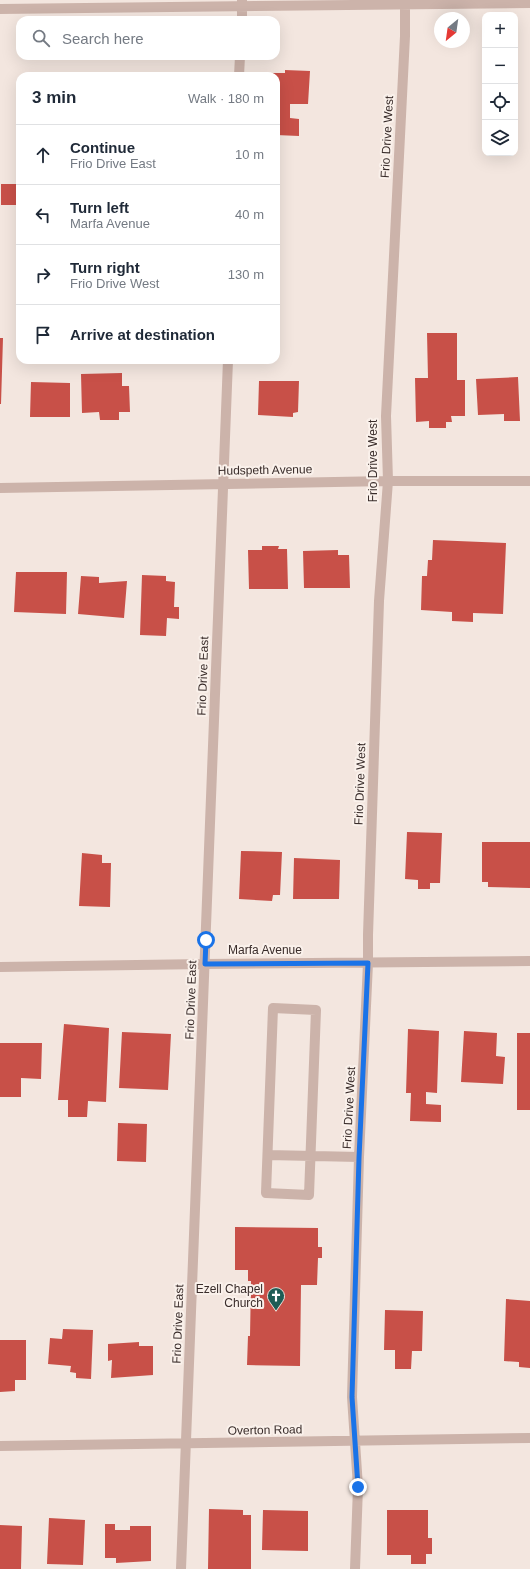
<!DOCTYPE html>
<html lang="en">
<head>
<meta charset="utf-8">
<style>
  body { margin:0; font-family:Arial,sans-serif; background:#f2f2f3; color:#1f2937 }
  .controls { position:absolute; right:12px; top:12px; display:grid; overflow:hidden; border-radius:8px; box-shadow:0 4px 16px #0002 }
  .controls button { width:36px; height:36px; display:grid; place-items:center; padding:0; border:0; border-bottom:1px solid #e0e1e3; background:#fff; color:#1f2937; font:20px sans-serif }
  .compass { position:absolute; left:434px; top:12px; width:36px; height:36px; border-radius:50%; background:#fff; box-shadow:0 4px 16px #0002; rotate:209deg }
  .stop { position:absolute; width:12px; height:12px; margin:-9px; border:3px solid #1a73e8; border-radius:50%; background:#fff }
  .stop.end { background:#1a73e8; border-color:#fff; box-shadow:0 1px 4px #0008 }
  .list { margin:0; padding:0; list-style:none }
  h2 { display:flex; justify-content:space-between; align-items:center; height:52px; margin:0; padding:0 16px; font-size:17px }
  h2 small { font-size:13px; font-weight:400; color:#747a83 }
  .list li { display:grid; grid-template-columns:26px 1fr auto; gap:12px; align-items:center; box-sizing:border-box; height:60px; padding:0 16px; border-top:1px solid #e0e1e3 }
  .list b { display:block; font-size:15px; white-space:nowrap }
  .list p { margin:0; font-size:13px; white-space:nowrap; color:#747a83 }
  .list em { font-size:13px; font-style:normal; color:#747a83 }
  .icon { flex:none; width:22px; height:22px; fill:none; stroke:currentColor; stroke-width:2; stroke-linecap:round; stroke-linejoin:round }
  .map { position:relative; flex:none; width:530px; height:1569px; overflow:hidden }
  .search { position:absolute; background:#fff; box-shadow:0 4px 16px #0002; left:16px; top:16px; width:264px; height:44px; display:flex; align-items:center; gap:10px; box-sizing:border-box; padding:0 14px; border-radius:12px; color:#747a83; font-size:15px }
  .panel { position:absolute; background:#fff; box-shadow:0 4px 16px #0002; left:16px; top:72px; width:264px; height:292px; border-radius:12px }
  .map>svg:first-child { display:block }
  .building { fill:#c85048 }
  .lines { fill:none; stroke-linecap:round; stroke-linejoin:round }
  .minor { stroke:#ccb3aa; stroke-width:10 }
  .route { stroke:#1a73e8; stroke-width:5 }
  .labels { text-anchor:middle; stroke-width:4; stroke-linejoin:round; paint-order:stroke }
  .street-label { font-size:12px; fill:#392c2a; stroke:#faf1eb }
  .poi-label { font-size:12px; fill:#392c2a; stroke:#faf1eb; text-anchor:end }
</style>
</head>
<body>
<div class="map">
<svg width="530" height="1569" viewBox="0 0 530 1569">
  <rect width="100%" height="100%" fill="#f3e6df"/>
  <!-- building -->
  <path class="building" d="M285,70L310,71L308,104H290V118L299,119V136L276,135V76H270V73H285Z
    M117,72H139V76H117Z
    M1,184H20V205H1Z
    M427,333H457V380H465V416H451L452,422H446V428H429V421L416,422L415,378H428Z
    M0,338H3L1,404H0Z
    M122,373V386H129L130,412H119V420H100L99,412L82,413L81,374Z
    M518,377L520,421H504V414L478,415L476,379Z
    M259,381H299L298,412L293,413V417L258,415Z
    M31,382L70,383V417H30Z
    M433,540L506,543L503,614L473,613V622L452,621V612L421,610L422,576H427L428,560H432Z
    M262,546H279L278,549H287L288,589H249L248,550H262Z
    M338,550V555H349L350,588H304L303,551Z
    M16,572H67L66,614L14,612Z
    M142,575L166,576V581L175,582L174,607H179V619L167,618L166,636L140,635Z
    M81,576L99,577V583L127,581L124,618L78,614Z
    M407,832L442,833L440,883H430V889H418V880L405,879Z
    M482,842H530V888L488,887V882H482Z
    M241,851L282,852L280,895H273L272,901L239,899Z
    M82,853L102,855V863H111L110,907L79,906Z
    M294,858L340,860L339,899H293Z
    M64,1024L109,1028L106,1102L88,1101L87,1117H68V1100H58Z
    M408,1029L439,1031L437,1093L426,1092V1104L441,1105V1122L410,1121L411,1093H406Z
    M464,1031L497,1033L496,1056L505,1057L503,1084L461,1082Z
    M122,1032L171,1034L168,1090L119,1088Z
    M517,1033H530V1110H517Z
    M0,1043H42L41,1079L21,1078V1097H0Z
    M118,1123L147,1124L146,1162L117,1161Z
    M235,1227L318,1228V1247H322V1258H318L317,1285H301L300,1366L247,1365L248,1336H250L251,1281H248V1270H235Z
    M506,1299L530,1301V1368L519,1367V1362L504,1361Z
    M385,1310L423,1311L422,1351H412L411,1369H395V1350H384Z
    M63,1329L93,1330L91,1379L76,1378V1373L70,1372L71,1366L48,1364L50,1338L62,1339Z
    M0,1340H26V1380H15V1391L0,1392Z
    M139,1342V1346H153V1375L111,1378L112,1360L108,1361V1344Z
    M209,1509L243,1510V1515H251V1569H208Z
    M263,1510L308,1511V1551L262,1550Z
    M387,1510H428V1538H432V1554H426V1564H411V1555H387Z
    M49,1518L85,1520L83,1565L47,1564Z
    M105,1524H115V1530H130V1526H151V1561L116,1563V1558H105Z
    M0,1525L22,1526L21,1569H0Z"/>
  <g class="lines">
    <!-- minor -->
    <path class="minor" d="M0,9L530,3
      M242,20V0
      M239,76L240,56
      M0,488L388,481H530
      M0,967L205,964L530,961
      M273,1008L316,1010L309,1195L266,1193Z
      M268,1155L359,1157
      M0,1446L530,1438
      M181,1569L228,360
      M355,1569L358,1487L352,1397L359,1157L368,963V935L379,601L388,481L386,416L405,36V0"/>
  </g>
  <g class="lines">
    <!-- route -->
    <path class="route" d="M206,940L205,964L368,963L359,1158L352,1397L358,1487"/>
  </g>
  <!-- icons -->
  <defs>
    <g id="church-pin" transform="scale(0.9)"><path d="M0 17L-7.5 6A9.5 9.5 0 1 1 7.5 6Z" fill="#1e5c55" stroke="#faf1eb"/><path d="M-1.2-6h2.4v3.5h3.3v2.4h-3.3V6h-2.4V-.1h-3.3v-2.4h3.3Z" fill="#fff"/></g>
  </defs>
  <g fill-rule="evenodd">
    <use href="#church-pin" x="276" y="1296"/>
  </g>
  <g class="labels">
    <!-- street labels -->
    <g class="street-label">
      <text transform="translate(387 137) rotate(-87)" y="4">Frio Drive West</text>
      <text transform="translate(373 461) rotate(-90)" y="4">Frio Drive West</text>
      <text transform="translate(265 470) rotate(-1)" y="4">Hudspeth Avenue</text>
      <text transform="translate(203 676) rotate(-88)" y="4">Frio Drive East</text>
      <text transform="translate(360 784) rotate(-88)" y="4">Frio Drive West</text>
      <text x="265" y="954">Marfa Avenue</text>
      <text transform="translate(191 1000) rotate(-88)" y="4">Frio Drive East</text>
      <text transform="translate(349 1108) rotate(-87)" y="4">Frio Drive West</text>
      <text transform="translate(178 1324) rotate(-88)" y="4">Frio Drive East</text>
      <text transform="translate(265 1430) rotate(-1)" y="4">Overton Road</text>
    </g>
    <!-- poi labels -->
    <g class="poi-label">
      <text x="263" y="1293">Ezell Chapel<tspan x="263" dy="14">Church</tspan></text>
    </g>
  </g>
</svg>
<div class="controls">
<button>+</button>
<button>−</button>
<button><svg class="icon" aria-label="locate" viewBox="0 0 24 24"><circle cx="12" cy="12" r="6"/><path d="M12 2v4M12 18v4M2 12h4M18 12h4"/></svg></button>
<button><svg class="icon" aria-label="layers" viewBox="0 0 24 24"><path d="M12 4l9 5-9 5-9-5zM3 14l9 5 9-5"/></svg></button>
</div>
<svg class="compass" viewBox="-18 -18 36 36"><path d="M0-13l5 13h-10z" fill="#e53935"/><path d="M0 13l5-13h-10z" fill="#747a83"/></svg>
<div class="stop" style="left:206px;top:940px"></div>
<div class="stop end" style="left:358px;top:1487px"></div>
<div class="search"><svg class="icon" aria-label="search" viewBox="0 0 24 24"><circle cx="10" cy="10" r="6"/><path d="M15 15l6 6"/></svg>Search here</div>
<section class="panel">
<h2>3 min<small>Walk · 180 m</small></h2>
<ul class="list">
<li><svg class="icon" aria-label="ahead" viewBox="0 0 24 24"><path d="M12 20V5M6 11l6-6 6 6"/></svg><div><b>Continue</b><p>Frio Drive East</p></div><em>10 m</em></li>
<li><svg class="icon" aria-label="left" viewBox="0 0 24 24"><path d="M17 20v-9H6M10 6l-5 5 5 5"/></svg><div><b>Turn left</b><p>Marfa Avenue</p></div><em>40 m</em></li>
<li><svg class="icon" aria-label="right" viewBox="0 0 24 24"><path d="M7 20v-9h11M14 6l5 5-5 5"/></svg><div><b>Turn right</b><p>Frio Drive West</p></div><em>130 m</em></li>
<li><svg class="icon" aria-label="arrive" viewBox="0 0 24 24"><path d="M6 21V4h12l-3 4 3 4H6"/></svg><div><b>Arrive at destination</b></div></li>
</ul>
</section>
</div>
</body>
</html>
